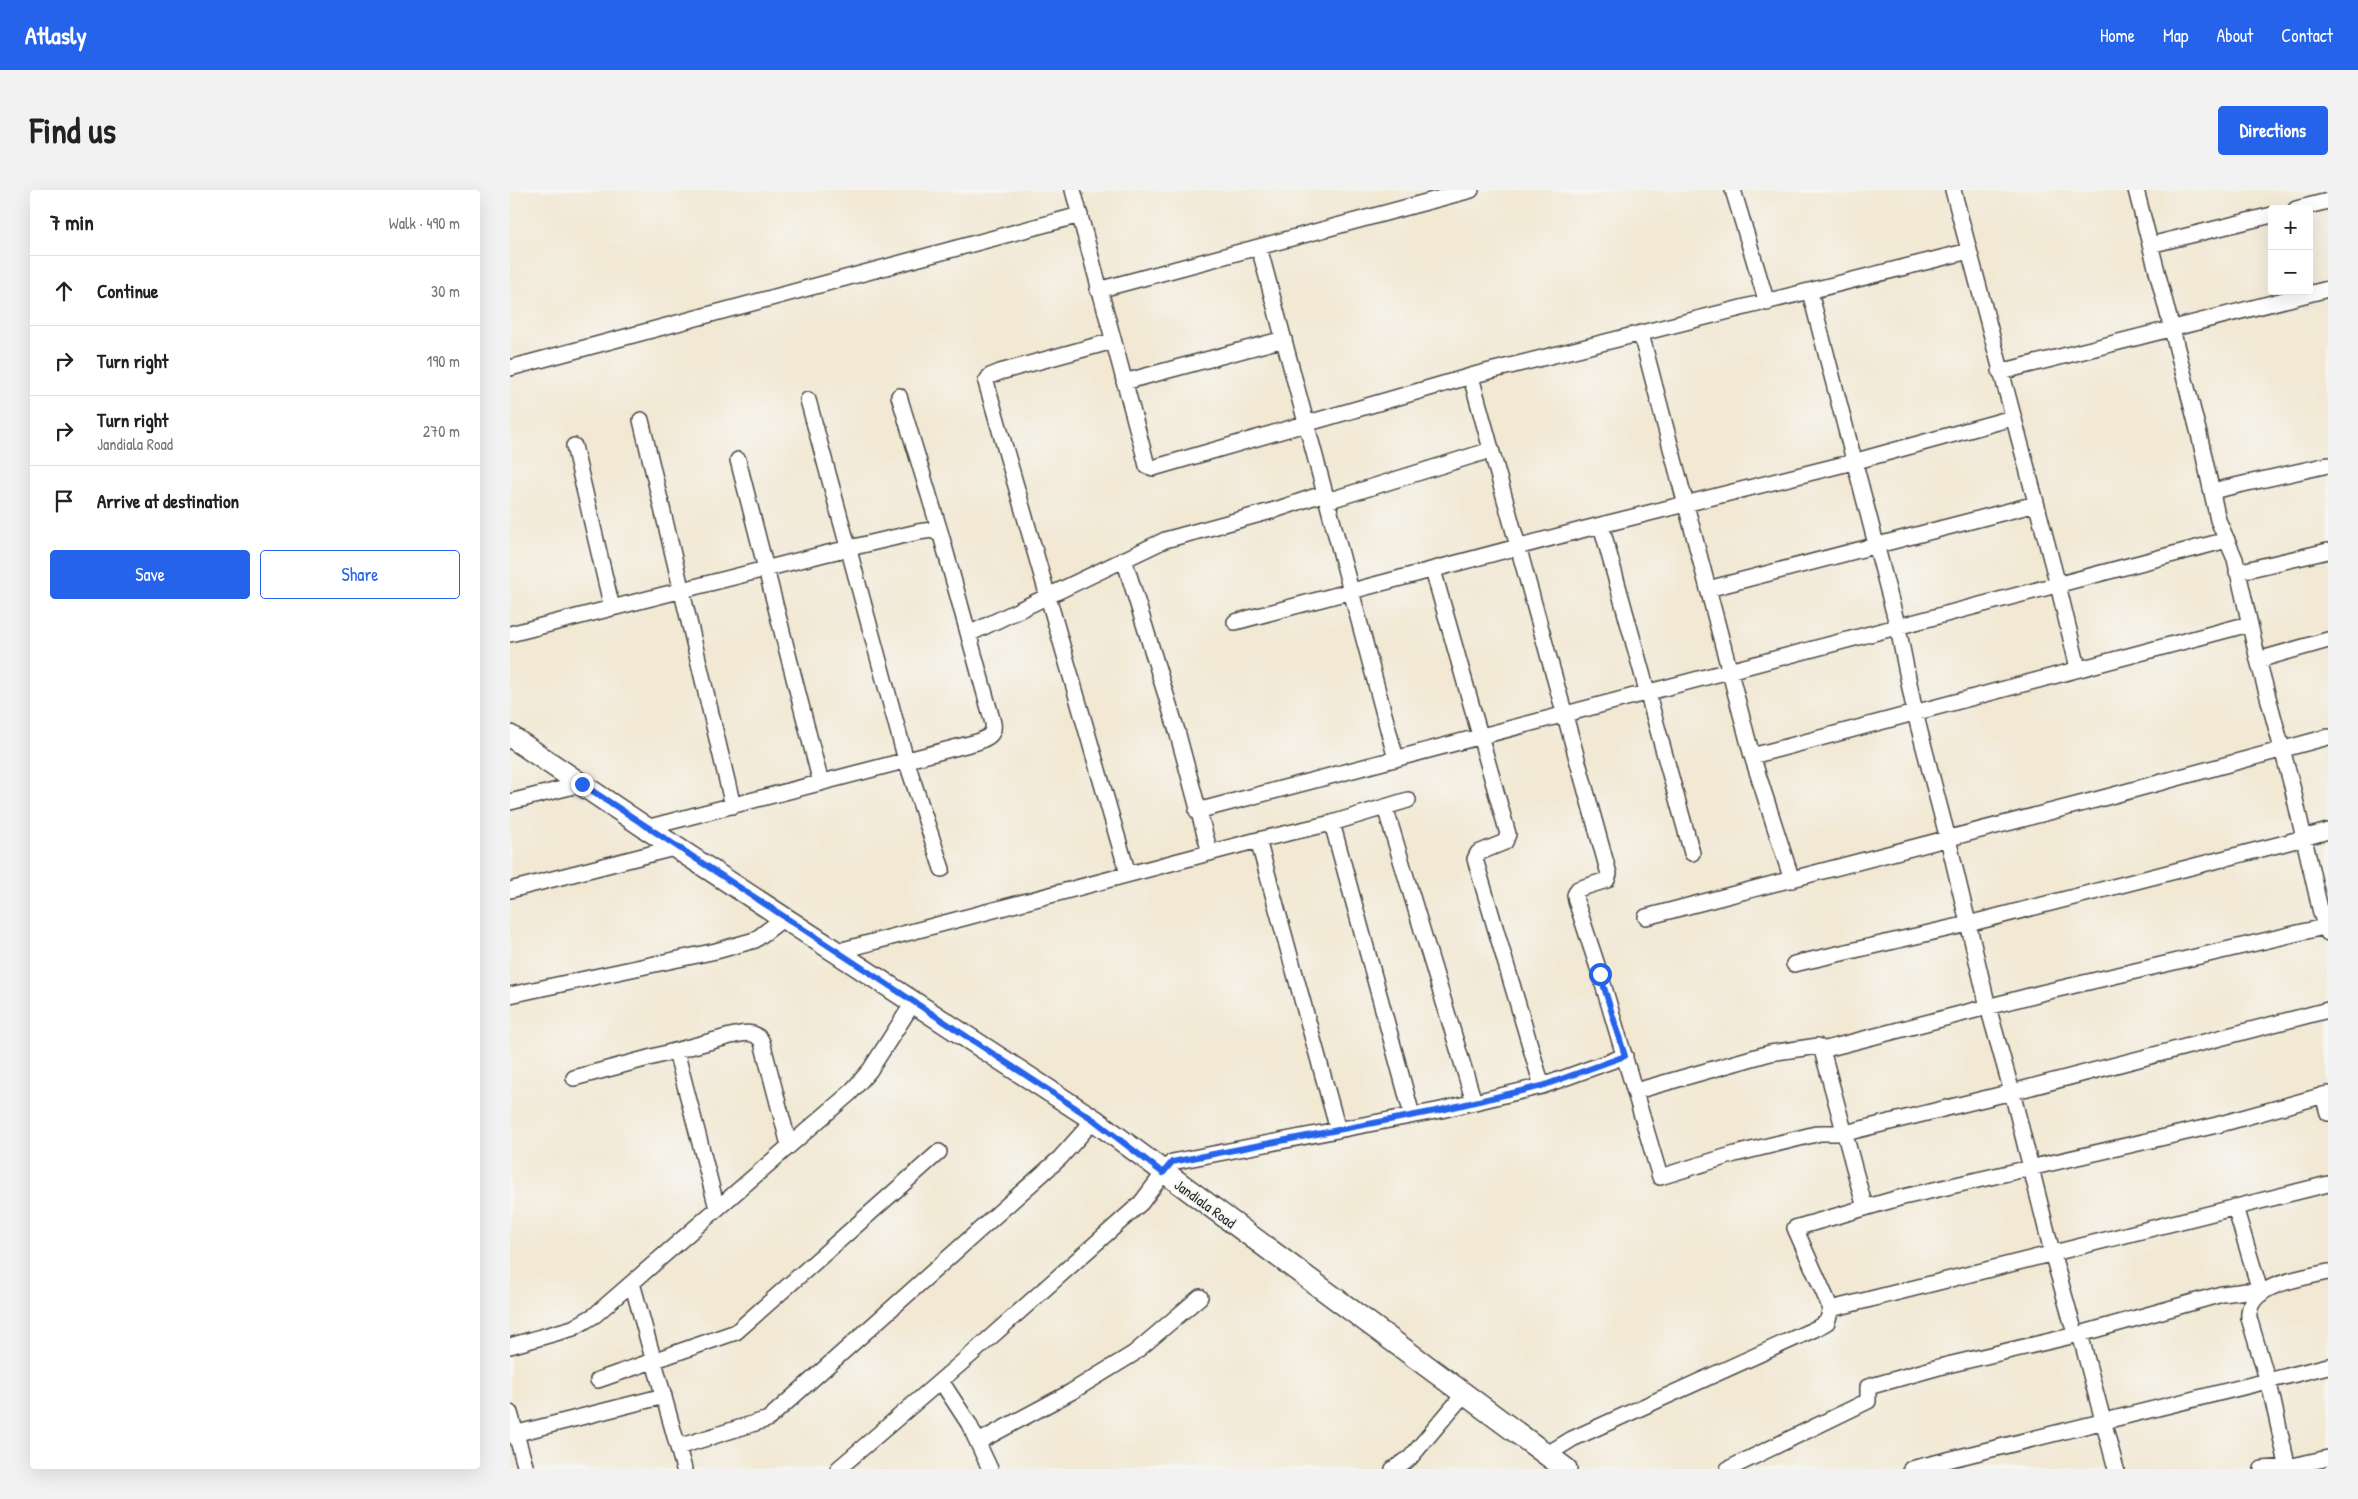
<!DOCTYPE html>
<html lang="en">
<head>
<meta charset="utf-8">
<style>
  body { margin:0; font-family:"Patrick Hand",sans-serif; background:#f2f2f2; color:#222 }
  .controls { position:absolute; right:15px; top:15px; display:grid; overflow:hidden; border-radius:5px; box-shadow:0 5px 20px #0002 }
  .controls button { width:45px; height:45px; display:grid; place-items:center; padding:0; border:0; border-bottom:1px solid #e0e0e0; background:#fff; color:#222; font:25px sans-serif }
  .stop { position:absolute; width:15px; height:15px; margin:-11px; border:4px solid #2563eb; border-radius:50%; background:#fff }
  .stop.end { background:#2563eb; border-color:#fff; box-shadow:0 1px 5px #0008 }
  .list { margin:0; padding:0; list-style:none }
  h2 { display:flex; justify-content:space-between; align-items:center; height:65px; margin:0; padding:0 20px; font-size:21px }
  h2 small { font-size:16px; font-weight:400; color:#767676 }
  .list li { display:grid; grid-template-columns:32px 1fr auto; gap:15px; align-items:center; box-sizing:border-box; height:70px; padding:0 20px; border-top:1px solid #e0e0e0 }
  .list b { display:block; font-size:19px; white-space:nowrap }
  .list p { margin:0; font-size:16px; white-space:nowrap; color:#767676 }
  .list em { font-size:16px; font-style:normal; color:#767676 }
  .actions { display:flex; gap:10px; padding:15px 20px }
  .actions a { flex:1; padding:11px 0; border:1px solid #2563eb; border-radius:5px; text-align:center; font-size:18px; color:#2563eb }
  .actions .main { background:#2563eb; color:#fff }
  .icon { flex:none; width:28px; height:28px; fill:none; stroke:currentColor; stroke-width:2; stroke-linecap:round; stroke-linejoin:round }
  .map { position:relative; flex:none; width:1818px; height:1279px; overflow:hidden; border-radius:5px }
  header { display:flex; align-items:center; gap:30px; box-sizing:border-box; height:70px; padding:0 25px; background:#2563eb; color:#fff }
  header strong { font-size:24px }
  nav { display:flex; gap:28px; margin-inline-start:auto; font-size:18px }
  .intro { display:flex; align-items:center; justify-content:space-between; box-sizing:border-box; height:120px; padding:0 30px }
  h1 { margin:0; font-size:35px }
  .button { padding:12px 22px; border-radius:5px; background:#2563eb; color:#fff; font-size:18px; font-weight:700 }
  main { display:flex; gap:30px; padding:0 30px }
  aside { flex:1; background:#fff; border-radius:5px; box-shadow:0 5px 20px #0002 }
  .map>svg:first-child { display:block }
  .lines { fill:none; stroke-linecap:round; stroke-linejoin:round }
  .street-casing { stroke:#494744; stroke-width:18 }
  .secondary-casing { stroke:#494744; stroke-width:24 }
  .street { stroke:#fff; stroke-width:15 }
  .secondary { stroke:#fff; stroke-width:21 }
  .route { stroke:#2563eb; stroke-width:6 }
  .labels { text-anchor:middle; stroke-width:4; stroke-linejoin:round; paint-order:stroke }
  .street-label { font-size:15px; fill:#2b2b2b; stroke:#f6f6f2 }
</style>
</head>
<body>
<header>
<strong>Atlasly</strong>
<nav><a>Home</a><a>Map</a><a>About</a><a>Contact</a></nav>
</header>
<div class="intro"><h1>Find us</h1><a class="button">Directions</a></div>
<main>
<aside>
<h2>7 min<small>Walk · 490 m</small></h2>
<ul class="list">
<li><svg class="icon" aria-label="ahead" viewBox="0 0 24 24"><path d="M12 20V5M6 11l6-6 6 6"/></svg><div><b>Continue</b></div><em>30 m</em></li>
<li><svg class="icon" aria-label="right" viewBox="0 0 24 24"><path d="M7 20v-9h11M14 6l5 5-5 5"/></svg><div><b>Turn right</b></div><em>190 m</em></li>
<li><svg class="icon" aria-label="right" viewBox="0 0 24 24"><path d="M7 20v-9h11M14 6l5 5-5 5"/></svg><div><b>Turn right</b><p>Jandiala Road</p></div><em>270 m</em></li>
<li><svg class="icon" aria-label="arrive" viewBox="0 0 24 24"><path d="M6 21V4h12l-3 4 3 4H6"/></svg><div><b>Arrive at destination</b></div></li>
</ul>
<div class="actions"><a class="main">Save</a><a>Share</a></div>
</aside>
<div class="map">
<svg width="1818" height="1279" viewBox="0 0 1818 1279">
  <rect width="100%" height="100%" fill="#f6f6f2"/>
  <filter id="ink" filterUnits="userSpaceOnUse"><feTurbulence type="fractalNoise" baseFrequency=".02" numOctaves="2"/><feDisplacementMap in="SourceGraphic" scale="10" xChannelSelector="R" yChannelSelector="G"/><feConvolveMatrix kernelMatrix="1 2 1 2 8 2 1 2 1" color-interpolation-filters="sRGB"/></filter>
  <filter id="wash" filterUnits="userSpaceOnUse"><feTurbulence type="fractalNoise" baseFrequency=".0096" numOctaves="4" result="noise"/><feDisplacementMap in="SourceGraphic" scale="20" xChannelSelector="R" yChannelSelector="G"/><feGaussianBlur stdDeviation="1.12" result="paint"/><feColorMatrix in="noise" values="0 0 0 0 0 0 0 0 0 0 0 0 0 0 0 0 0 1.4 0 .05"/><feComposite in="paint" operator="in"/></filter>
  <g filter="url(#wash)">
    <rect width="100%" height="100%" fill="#f2e8d3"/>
  </g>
  <g filter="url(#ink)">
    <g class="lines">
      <!-- street casing -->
      <g class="street-casing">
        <path id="street" d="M563,0L634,264L637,276L643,278L968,184L1459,61
          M1223,0L1257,113
          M1443,0L1548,395L1568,478
          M1626,0L1689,244L1708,330L1725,369L1748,470L1782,596L1811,723L1818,743
          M1786,19L1818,11
          M1640,55L1762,25
          M749,57L886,569
          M588,100L961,0
          M1300,102L1388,438L1405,523L1438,649L1478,817L1502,902L1542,1062L1564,1140L1570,1144L1606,1279
          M1131,144L1242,566L1282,690
          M603,151L490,182L480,186L476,192L618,684
          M0,178L570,25
          M1490,182L1818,99
          M961,187L1099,684L1097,690L1068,699L1065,705L1066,711L1090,784L1150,987L1225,964L1310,943H1335L1502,902L1818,820
          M614,192L774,149
          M389,206L431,345
          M298,210L396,570L432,679
          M131,230L223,616
          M64,256L102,418
          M228,270L311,593
          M1702,301L1818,275
          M817,311L981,260
          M1091,335L1182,663
          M614,369L667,541L700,663
          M923,380L998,644L995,652L968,663L965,669L1032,896
          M1727,382L1818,361
          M1198,399L1526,314
          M725,432L1079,338L1343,272L1502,228
          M0,444L314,364L408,342L422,340L431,345L483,533C485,545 477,548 467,552L136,638
          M459,444L655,350L765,320L815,303
          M1748,470L1818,450
          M1242,566L1739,434
          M0,612L72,594
          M875,617L964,912
          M687,621L1717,350
          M822,633L902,925
          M748,650L828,940
          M0,700L168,657
          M1136,727L1593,608L1818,547
          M325,762L748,650L822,633L898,610
          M1284,774L1458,734L1775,653L1818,641
          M0,805L206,761L245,750L274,728
          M1312,860L1531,803L1818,736
          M166,861L207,1018
          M64,888L217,847C229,844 245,838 252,852L279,955
          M1126,901L1260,863L1308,856L1312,860L1355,1018
          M1813,905L1818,923
          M122,1093L174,1279
          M1321,1119L1285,1038L1389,1008L1707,935L1818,904
          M0,1156L63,1138L85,1125L340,903L360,880L403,813
          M88,1190L226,1142L429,962
          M431,1191L459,1234L480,1279
          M0,1223L16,1279
          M0,1245L154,1206
          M468,1252L561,1202L623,1164L690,1107
          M168,1257L258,1229L550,968L584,930
          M1036,1265L1062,1249L1307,1138L1317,1132L1321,1119L1818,994
          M328,1279L464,1162L631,1013L662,972L931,920L1032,896L1115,866
          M883,1279L900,1268L954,1204
          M1218,1279L1358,1211V1197L1429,1177L1570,1144L1712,1104L1737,1101L1751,1104L1725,1017
          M1401,1279L1818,1176
          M1752,1279L1778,1277L1818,1268
          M1778,1279L1761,1202L1739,1128C1736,1094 1793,1088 1818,1082"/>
      </g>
      <!-- secondary casing -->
      <g class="secondary-casing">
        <path id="secondary" d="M0,546L136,638L584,930L1056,1279"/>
      </g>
      <!-- street -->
      <use href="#street" class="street"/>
      <!-- secondary -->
      <use href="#secondary" class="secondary"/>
    </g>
  </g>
  <g class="lines" filter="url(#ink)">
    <!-- route -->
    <path class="route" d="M72,594L584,930L653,983L662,972L931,920L1032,896L1115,866L1090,784"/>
  </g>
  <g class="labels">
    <!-- street labels -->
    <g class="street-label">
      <text transform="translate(695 1014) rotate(36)" y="5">Jandiala Road</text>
    </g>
  </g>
</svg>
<div class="controls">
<button>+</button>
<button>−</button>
</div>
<div class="stop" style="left:1090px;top:784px"></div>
<div class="stop end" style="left:72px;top:594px"></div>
</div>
</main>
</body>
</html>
